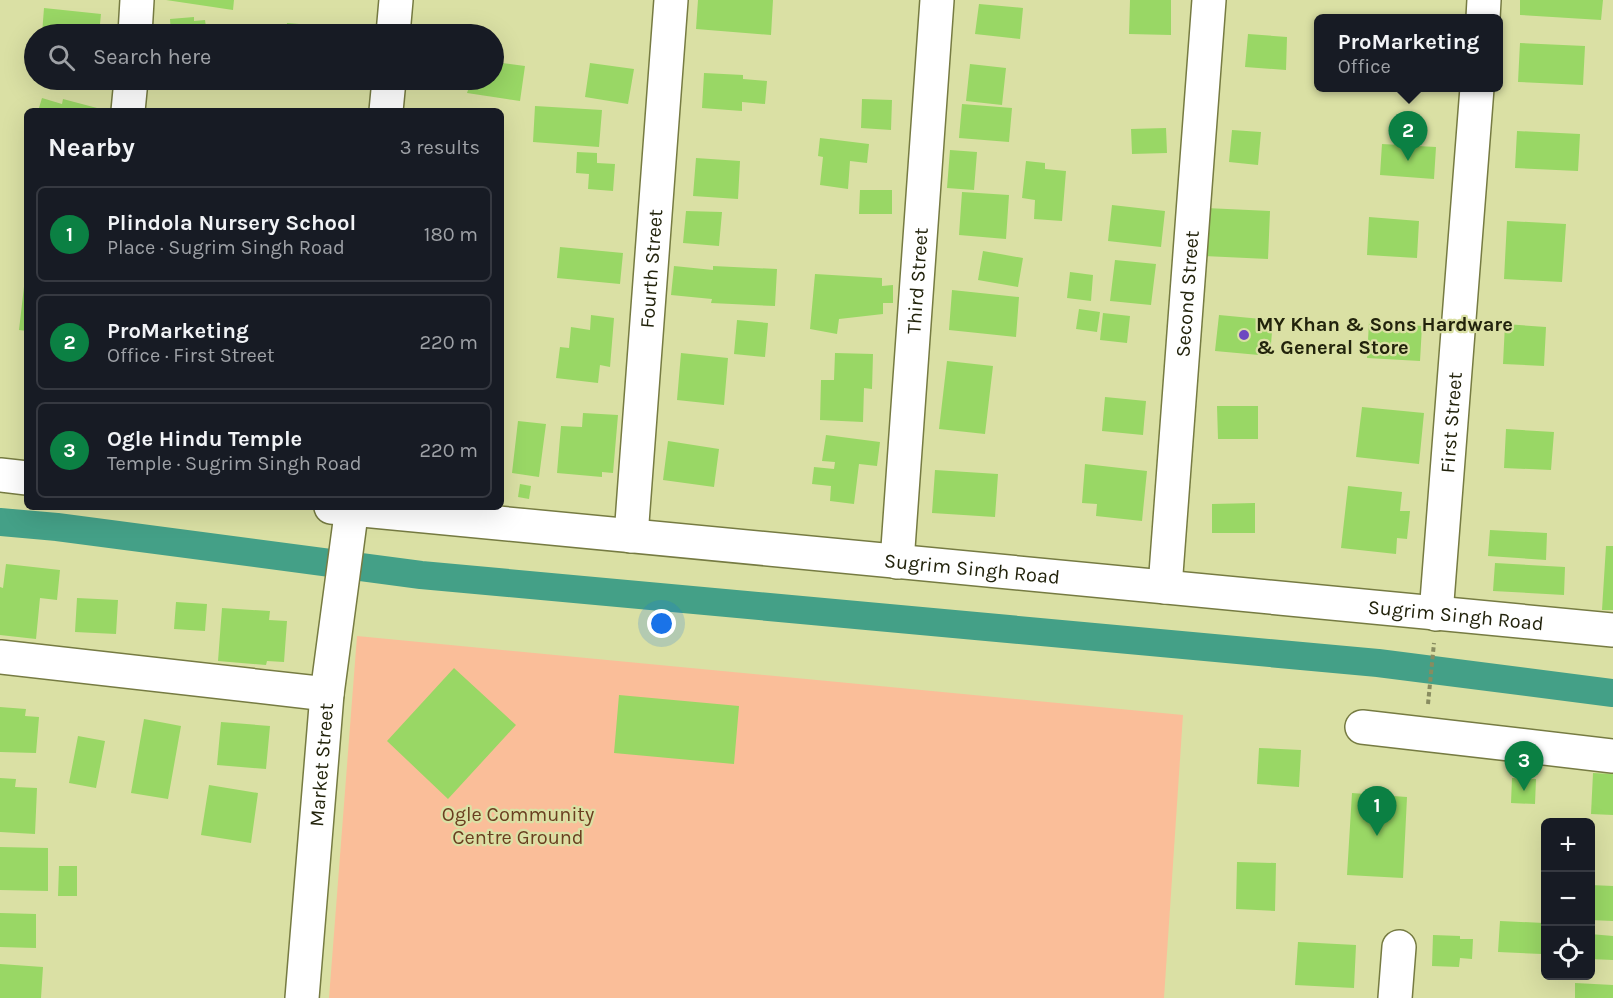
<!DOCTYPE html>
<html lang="en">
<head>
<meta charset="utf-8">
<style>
  body { margin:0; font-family:Karla,sans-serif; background:#20242c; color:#f1f3f6 }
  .controls { position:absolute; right:18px; bottom:18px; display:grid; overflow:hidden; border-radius:9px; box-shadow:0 6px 24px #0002 }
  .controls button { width:54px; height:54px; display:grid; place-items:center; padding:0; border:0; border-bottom:2px solid #363941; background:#171b24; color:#f1f3f6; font:30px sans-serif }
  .you { position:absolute; left:662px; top:624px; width:21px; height:21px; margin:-15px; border:4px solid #fff; border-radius:50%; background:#1a73e8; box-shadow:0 0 0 9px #1a73e833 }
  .badge { display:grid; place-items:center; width:39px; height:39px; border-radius:50%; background:#0b8043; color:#fff; font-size:20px; font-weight:700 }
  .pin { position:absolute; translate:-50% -50px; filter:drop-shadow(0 2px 3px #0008) }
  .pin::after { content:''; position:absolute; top:32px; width:21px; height:18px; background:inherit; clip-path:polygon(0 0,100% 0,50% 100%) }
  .popup { position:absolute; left:1314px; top:14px; width:189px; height:78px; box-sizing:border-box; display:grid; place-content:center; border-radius:9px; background:#171b24; filter:drop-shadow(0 2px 4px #0005); font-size:20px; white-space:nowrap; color:#9ea1a6 }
  .popup b { font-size:22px; color:#f1f3f6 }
  .popup::after { content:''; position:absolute; left:50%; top:100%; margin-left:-12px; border:12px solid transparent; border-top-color:#171b24 }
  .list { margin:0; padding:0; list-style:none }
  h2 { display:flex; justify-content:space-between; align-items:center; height:78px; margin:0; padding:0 24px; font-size:26px }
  h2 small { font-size:20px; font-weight:400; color:#9ea1a6 }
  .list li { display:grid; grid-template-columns:39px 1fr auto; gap:18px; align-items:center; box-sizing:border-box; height:96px; margin:0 12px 12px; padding:0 12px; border:2px solid #363941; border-radius:9px }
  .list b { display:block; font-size:22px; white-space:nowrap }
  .list p { margin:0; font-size:20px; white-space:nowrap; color:#9ea1a6 }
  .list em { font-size:20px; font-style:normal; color:#9ea1a6 }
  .icon { flex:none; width:33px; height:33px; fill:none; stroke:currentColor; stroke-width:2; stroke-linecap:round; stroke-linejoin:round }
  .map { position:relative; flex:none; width:1613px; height:998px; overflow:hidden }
  .search { position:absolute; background:#171b24; box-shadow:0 6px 24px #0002; left:24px; top:24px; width:480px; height:66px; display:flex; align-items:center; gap:15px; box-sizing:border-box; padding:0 21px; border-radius:33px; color:#9ea1a6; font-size:22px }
  .panel { position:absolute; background:#171b24; box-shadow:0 6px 24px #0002; left:24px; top:108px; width:480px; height:402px; border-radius:9px }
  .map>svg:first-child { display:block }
  .green { fill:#fabe99 }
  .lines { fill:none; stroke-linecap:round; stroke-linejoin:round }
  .canal { stroke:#44a087; stroke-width:28 }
  .building { fill:#99d765 }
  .minor-casing { stroke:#767b42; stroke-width:36 }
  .path { stroke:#888c60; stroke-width:4; stroke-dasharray:4.5 3; stroke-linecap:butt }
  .minor { stroke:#fff; stroke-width:33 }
  .poi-dot { fill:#6d49c1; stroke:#dae0a4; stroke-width:2 }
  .labels { text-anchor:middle; stroke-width:4.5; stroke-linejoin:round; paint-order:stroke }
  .street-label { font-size:20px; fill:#22230c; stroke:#dae0a4 }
  .poi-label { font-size:20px; font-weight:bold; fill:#22230c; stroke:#dae0a4; text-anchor:start }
  .park-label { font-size:20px; fill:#6a3e20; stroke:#dae0a4 }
</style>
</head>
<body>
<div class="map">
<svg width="1613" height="998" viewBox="0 0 1613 998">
  <rect width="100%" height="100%" fill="#dae0a4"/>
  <!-- green -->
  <path class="green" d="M357,636L1183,715L1164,998H329Z"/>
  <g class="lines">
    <!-- canal -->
    <path class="canal" d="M0,522L57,527L421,575L1378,663L1613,693"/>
  </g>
  <!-- building -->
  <path class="building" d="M166,0H234L233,10Z
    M698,0H773L771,35L696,29Z
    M1130,0H1171V35L1129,34Z
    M1520,0H1603L1601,20L1520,15Z
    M979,4L1023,8L1020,39L975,34Z
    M44,8L101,14L99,34H42Z
    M194,17V21L205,20L207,34H171L170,19Z
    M287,23L311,25V34H286Z
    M1248,34L1287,37L1286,70L1245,67Z
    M1520,43L1585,46L1583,85L1518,82Z
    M494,62L525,66L520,101L467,93L468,90L433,87L434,80H494Z
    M590,63L634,69L628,104L585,97Z
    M970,64L1006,68L1002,105L966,101Z
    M704,73L743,75V79L767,81L765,104L742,102V111L702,108Z
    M42,98L62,104L63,99L97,108L96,111H38Z
    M862,99L892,100L891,130L861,128Z
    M962,104L1012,108L1009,142L959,138Z
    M535,106L602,110L599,147L533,142Z
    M1166,128L1167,153L1132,154L1131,129Z
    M1232,130L1261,132L1258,165L1229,162Z
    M1517,131L1580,134L1578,171L1515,168Z
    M820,138L869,144L867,163L850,161L848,189L820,185L823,157L818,156Z
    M1382,144L1436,147L1434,179L1380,175Z
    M950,150L977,152L974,190L947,188Z
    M577,152L597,153V163L615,164L613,191L588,189L589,174L576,173Z
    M696,158L740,161L738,199L693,196Z
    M1026,161L1045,163V169L1066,171L1062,221L1034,219L1035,200L1022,198Z
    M860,190H892V214H859Z
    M962,192L1009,195L1006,239L959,235Z
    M1112,205L1165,211L1161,247L1108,241Z
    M1206,208L1270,211L1268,259L1204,256Z
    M686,211L722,212L719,246L683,243Z
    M1369,217L1419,221L1417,258L1367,255Z
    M1507,221L1566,224L1562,282L1504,279Z
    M560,247L623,253L620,284L557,278Z
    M983,251L1023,258L1018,287L978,280Z
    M1115,260L1156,264L1151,305L1110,301Z
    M674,266L713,270V266L777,269L775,306L711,303L712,299L671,295Z
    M1070,272L1093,275L1091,301L1067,298Z
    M815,274L882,278V286L893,285V303H883V314L839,319L837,334L810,329Z
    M25,278H27V331L19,330Z
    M952,290L1019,297L1016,337L949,330Z
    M1079,309L1100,312L1097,332L1076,329Z
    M1103,313L1130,316L1127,343L1100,340Z
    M591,315L614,318L610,367L600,365L598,383L556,378L560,347L569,348L571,327L590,330Z
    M1219,315L1273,320L1270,356L1215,351Z
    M737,320L768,323L765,357L734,354Z
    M1369,322L1422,326L1420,361L1367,358Z
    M1505,324L1546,327L1544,366L1503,364Z
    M681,353L728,358L724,405L677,400Z
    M835,353L873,354L872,389L864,388L863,422L820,420L821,380H834Z
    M947,361L993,366L985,434L939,429Z
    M1105,397L1146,401L1143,435L1102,431Z
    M1217,406H1258V439H1218Z
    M1362,407L1424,413L1419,464L1356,457Z
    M583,413L618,415L613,473L602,472V477L557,473L561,426L582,427Z
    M518,421L546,424L539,477L512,473Z
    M1506,429L1554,432L1551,470L1504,468Z
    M826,435L880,442L877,466L859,464L854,504L830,501L831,486L812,484L814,467L834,469L835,462L822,461Z
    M668,441L719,449L714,487L663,480Z
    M1085,464L1147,471L1142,521L1096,516L1097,504L1082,503Z
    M935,470L998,474L995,517L932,513Z
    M520,484L531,486L529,499L518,497Z
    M1348,486L1402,492L1400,511H1410L1407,539L1397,538L1396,554L1341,548Z
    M1255,503V533H1212V504Z
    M1490,530L1547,533L1546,560L1488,556Z
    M1606,546H1613V610H1602Z
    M1495,563L1565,567L1564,595L1493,591Z
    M6,564L60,570L57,600L40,598L36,639L0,635V587L3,588Z
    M77,598L118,600L116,634L75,632Z
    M176,602L207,604L205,631L174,629Z
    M222,608L270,611L269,620L287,621L284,662L267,661L266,665L218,661Z
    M454,668L516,725L448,799L387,741Z
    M619,695L739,706L734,764L614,753Z
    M0,707L26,709L25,716L39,717L36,753L0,752Z
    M144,719L181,726L168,799L131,793Z
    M221,722L270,726L266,769L217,765Z
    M78,736L105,741L96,788L69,783Z
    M1259,748L1301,750L1299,787L1257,784Z
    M1593,773L1613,774V815L1591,814Z
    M0,778L16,779L15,787L37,788L35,834L0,832Z
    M1512,778L1536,779L1535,804L1511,803Z
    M209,785L258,793L251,843L201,835Z
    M1352,793L1407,797L1403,878L1347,875Z
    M0,847L48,848V891L0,890Z
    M1237,862L1276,863L1275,911L1236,909Z
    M59,866H77V896H58Z
    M1590,885L1613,886V921L1590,920Z
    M0,913L36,914V948L0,947Z
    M1500,921L1544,923L1542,954L1498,952Z
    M1590,934L1613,936V960L1590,959Z
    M1433,935L1460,936V939H1473L1472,959L1460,958L1459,967L1432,966Z
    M1298,942L1356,945L1354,988L1295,985Z
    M0,964L43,967L41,998H0Z
    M1575,983L1613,985V998H1575Z"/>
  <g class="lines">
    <!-- minor casing -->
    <g class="minor-casing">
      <g id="minor">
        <path d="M1483,18L1484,0"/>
        <path d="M135,34L137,0"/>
        <path d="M393,34L396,0"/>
        <path d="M128,111L131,80"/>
        <path d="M386,111L389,80"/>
        <path d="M0,475L27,478"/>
        <path id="s1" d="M331,507L1613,630"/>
        <path id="s2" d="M631,536L671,0"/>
        <path id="s3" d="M897,562L937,0"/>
        <path id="s4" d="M1165,587L1209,0"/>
        <path id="s5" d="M1436,614L1477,88"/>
        <path d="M0,657L327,694"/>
        <path d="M1362,727L1613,756"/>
        <path id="s6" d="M302,998L327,694L352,507"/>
        <path d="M1395,998L1399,947"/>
      </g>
    </g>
    <!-- path -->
    <path class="path" d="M1428,704L1434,643"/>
    <!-- minor -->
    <use href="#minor" class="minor"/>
  </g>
  <!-- markers -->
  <circle class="poi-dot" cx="1244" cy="335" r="6"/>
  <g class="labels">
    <!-- street labels -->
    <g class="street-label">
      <text dy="7" stroke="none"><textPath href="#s2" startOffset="268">Fourth Street</textPath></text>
      <text dy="7" stroke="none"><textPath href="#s3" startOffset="282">Third Street</textPath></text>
      <text dy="7" stroke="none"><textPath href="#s4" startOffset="294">Second Street</textPath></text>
      <text dy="7" stroke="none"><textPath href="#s5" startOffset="192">First Street</textPath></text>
      <text dy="7" stroke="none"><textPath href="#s1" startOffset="644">Sugrim Singh Road</textPath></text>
      <text dy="7" stroke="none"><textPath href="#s1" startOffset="1130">Sugrim Singh Road</textPath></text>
      <text dy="7" stroke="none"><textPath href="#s6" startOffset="234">Market Street</textPath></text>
    </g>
    <!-- poi labels -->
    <g class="poi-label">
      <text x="1256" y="331">MY Khan &amp; Sons Hardware<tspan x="1256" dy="23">&amp; General Store</tspan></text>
    </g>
    <!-- park labels -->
    <g class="park-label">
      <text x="518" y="821">Ogle Community<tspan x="518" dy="23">Centre Ground</tspan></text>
    </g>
  </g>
</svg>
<div class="controls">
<button>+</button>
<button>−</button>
<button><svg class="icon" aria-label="locate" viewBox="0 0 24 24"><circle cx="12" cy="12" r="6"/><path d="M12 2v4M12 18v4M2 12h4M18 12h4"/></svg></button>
</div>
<div class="you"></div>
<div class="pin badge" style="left:1377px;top:836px">1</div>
<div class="pin badge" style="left:1408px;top:161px">2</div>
<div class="popup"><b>ProMarketing</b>Office</div>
<div class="pin badge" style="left:1524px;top:791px">3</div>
<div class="search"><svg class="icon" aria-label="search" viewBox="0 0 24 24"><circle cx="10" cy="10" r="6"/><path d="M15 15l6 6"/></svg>Search here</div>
<section class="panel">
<h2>Nearby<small>3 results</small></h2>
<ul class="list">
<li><span class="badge">1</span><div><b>Plindola Nursery School</b><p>Place · Sugrim Singh Road</p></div><em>180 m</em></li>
<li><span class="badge">2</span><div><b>ProMarketing</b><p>Office · First Street</p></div><em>220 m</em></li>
<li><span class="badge">3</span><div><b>Ogle Hindu Temple</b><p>Temple · Sugrim Singh Road</p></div><em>220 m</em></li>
</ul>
</section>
</div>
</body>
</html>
